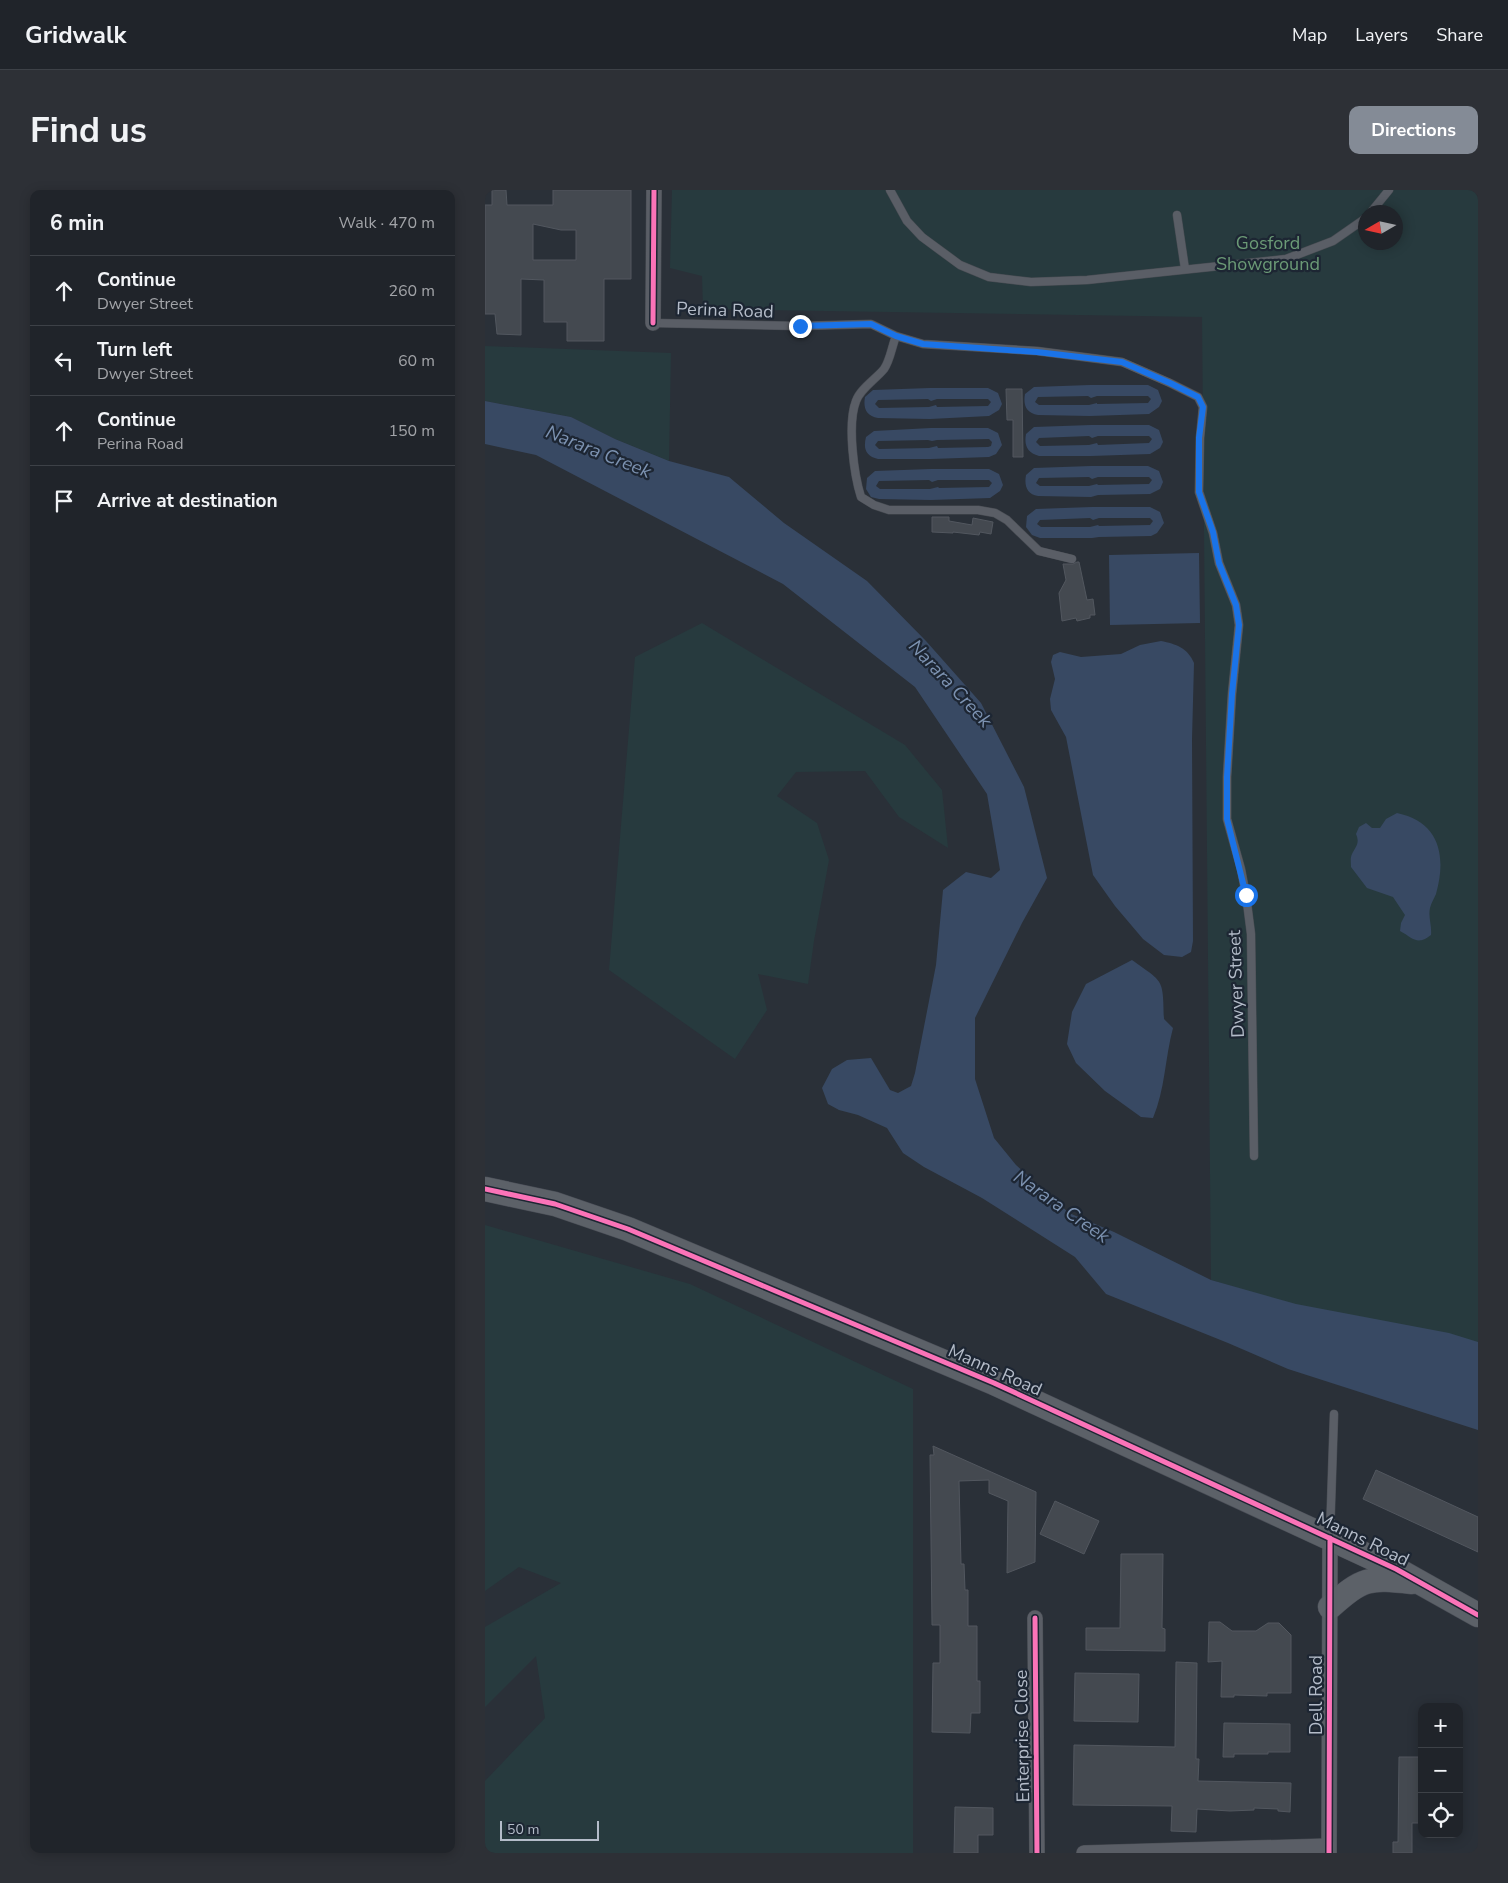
<!DOCTYPE html>
<html lang="en">
<head>
<meta charset="utf-8">
<style>
  body { margin:0; font-family:"Nunito Sans",sans-serif; background:#2d3036; color:#f1f3f6 }
  .controls { position:absolute; right:15px; bottom:15px; display:grid; overflow:hidden; border-radius:10px; box-shadow:0 2px 12px #0003 }
  .controls button { width:45px; height:45px; display:grid; place-items:center; padding:0; border:0; border-bottom:1px solid #3d4147; background:#20242a; color:#f1f3f6; font:25px sans-serif }
  .compass { position:absolute; left:873px; top:15px; width:45px; height:45px; border-radius:50%; background:#20242a; box-shadow:0 2px 12px #0003; rotate:261deg }
  .scale { position:absolute; left:15px; bottom:12px; width:99px; box-sizing:border-box; padding-left:5px; border:2px solid #b4bcc9; border-top:0; font-size:14px; line-height:18px; white-space:nowrap; color:#b4bcc9; -webkit-text-stroke:4px #1d2633; paint-order:stroke }
  .stop { position:absolute; width:15px; height:15px; margin:-11px; border:4px solid #1a73e8; border-radius:50%; background:#fff }
  .stop.end { background:#1a73e8; border-color:#fff; box-shadow:0 1px 5px #0008 }
  .list { margin:0; padding:0; list-style:none }
  h2 { display:flex; justify-content:space-between; align-items:center; height:65px; margin:0; padding:0 20px; font-size:21px }
  h2 small { font-size:16px; font-weight:400; color:#a2a4a8 }
  .list li { display:grid; grid-template-columns:32px 1fr auto; gap:15px; align-items:center; box-sizing:border-box; height:70px; padding:0 20px; border-top:1px solid #3d4147 }
  .list b { display:block; font-size:19px; white-space:nowrap }
  .list p { margin:0; font-size:16px; white-space:nowrap; color:#a2a4a8 }
  .list em { font-size:16px; font-style:normal; color:#a2a4a8 }
  .icon { flex:none; width:28px; height:28px; fill:none; stroke:currentColor; stroke-width:2; stroke-linecap:round; stroke-linejoin:round }
  .map { position:relative; flex:none; width:993px; height:1663px; overflow:hidden; border-radius:10px }
  header { display:flex; align-items:center; gap:30px; box-sizing:border-box; height:70px; padding:0 25px; background:#20242a; border-bottom:1px solid #3d4147 }
  header strong { font-size:24px }
  nav { display:flex; gap:28px; margin-inline-start:auto; font-size:18px }
  .intro { display:flex; align-items:center; justify-content:space-between; box-sizing:border-box; height:120px; padding:0 30px }
  h1 { margin:0; font-size:35px }
  .button { padding:12px 22px; border-radius:10px; background:#848b96; color:#fff; font-size:18px; font-weight:700 }
  main { display:flex; gap:30px; padding:0 30px }
  aside { flex:1; background:#20242a; border-radius:10px; box-shadow:0 2px 12px #0003 }
  .map>svg:first-child { display:block }
  .green { fill:#273a3e; fill-rule:evenodd }
  .water { fill:#384963; fill-rule:evenodd }
  .building { fill:#444950; stroke:#52575f; fill-rule:evenodd }
  .lines { fill:none; stroke-linecap:round; stroke-linejoin:round }
  .lane-casing { stroke:#484c53; stroke-width:9 }
  .street-casing { stroke:#484c53; stroke-width:16 }
  .primary-casing { stroke:#484c55; stroke-width:25 }
  .lane { stroke:#5a5e66; stroke-width:8 }
  .street { stroke:#5a5e66; stroke-width:15 }
  .primary { stroke:#5c6168; stroke-width:24 }
  .cycleway-casing { stroke:#1d2633; stroke-width:8 }
  .cycleway { stroke:#fb73b8; stroke-width:5 }
  .route { stroke:#1a73e8; stroke-width:6 }
  .labels { text-anchor:middle; stroke-width:4.5; stroke-linejoin:round; paint-order:stroke }
  .park-label { font-size:18px; fill:#6b9a76; stroke:#1d2633 }
  .street-label { font-size:18px; fill:#b4bcc9; stroke:#1d2633 }
  .water-label { font-size:19px; font-style:italic; fill:#7c92b1; stroke:#1d2633 }
</style>
</head>
<body>
<header>
<strong>Gridwalk</strong>
<nav><a>Map</a><a>Layers</a><a>Share</a></nav>
</header>
<div class="intro"><h1>Find us</h1><a class="button">Directions</a></div>
<main>
<aside>
<h2>6 min<small>Walk · 470 m</small></h2>
<ul class="list">
<li><svg class="icon" aria-label="ahead" viewBox="0 0 24 24"><path d="M12 20V5M6 11l6-6 6 6"/></svg><div><b>Continue</b><p>Dwyer Street</p></div><em>260 m</em></li>
<li><svg class="icon" aria-label="left" viewBox="0 0 24 24"><path d="M17 20v-9H6M10 6l-5 5 5 5"/></svg><div><b>Turn left</b><p>Dwyer Street</p></div><em>60 m</em></li>
<li><svg class="icon" aria-label="ahead" viewBox="0 0 24 24"><path d="M12 20V5M6 11l6-6 6 6"/></svg><div><b>Continue</b><p>Perina Road</p></div><em>150 m</em></li>
<li><svg class="icon" aria-label="arrive" viewBox="0 0 24 24"><path d="M6 21V4h12l-3 4 3 4H6"/></svg><div><b>Arrive at destination</b></div></li>
</ul>
</aside>
<div class="map">
<svg width="993" height="1663" viewBox="0 0 993 1663">
  <rect width="100%" height="100%" fill="#2a3038"/>
  <!-- green -->
  <path class="green" d="M187,0H993V1157L808,1115L726,1090L717,127L218,119L217,86L185,78ZM881,22H911V52H881Z
    M0,156L186,163L184,271L130,249L86,227L0,211Z
    M217,433L420,555L457,600L463,658L414,627L380,581L311,582L292,606L332,633L344,670L329,751L323,794L273,784L282,820L250,869L124,780L150,467Z
    M0,1035L205,1094L428,1199V1663H0V1591L60,1528L51,1466L0,1517V1437L76,1393L34,1377L0,1401Z"/>
  <!-- water -->
  <path class="water" d="M605,195H663L673,200L677,211L674,217L664,224L605,226L553,225C541,223 538,215 540,204L549,197ZM603,206L606,208L612,206H663L666,209L663,213L612,214V213L604,215H554L550,212L553,207Z
    M445,198H503L513,203L517,214L514,220L504,226L445,229L393,228C381,226 378,218 380,207L388,200ZM443,209L446,211L452,209H503L506,212L503,216L452,217L451,215L444,217L394,218L390,214L393,210Z
    M0,211L86,227L130,249L184,271L244,287L299,333L382,391L441,451L496,513L539,597L562,688L537,733L490,828V889L509,948L531,975L584,1023L629,1042L726,1090L811,1114L964,1143L993,1152V1240L803,1179L743,1153L621,1104L590,1067L497,1008L439,977L418,963L402,938L373,925L354,920L343,914L337,898L347,879L362,870L386,868L405,900L413,903L426,896L430,883L451,775L458,700L481,682L506,688L515,680L502,604L430,497L298,394L51,265L0,254Z
    M606,235H664L674,240L678,252L675,258L665,264L606,266H554C542,263 539,255 541,244L549,237ZM604,246L607,248L613,246H664L667,249L664,253L613,255L612,253L604,255L555,256L551,252L554,248Z
    M446,238H503L513,243L517,255L511,264L504,267L446,269H393C381,266 378,259 381,247L389,241ZM504,249L507,252L506,256L503,257L453,258L452,256L444,258L394,259L390,255L393,251L443,250L447,251L452,250Z
    M606,276H663L674,281L678,292L675,299L665,304L613,305L606,307L553,306C542,304 539,296 541,285L549,278ZM604,287L607,289L613,287H664L667,290L664,294L613,295L612,294L604,296H555L551,293L554,288Z
    M446,279H504L514,284L518,295L515,301L505,308L446,310L394,309L386,307L381,299L382,288L390,281ZM444,290L447,292L453,290H504L507,293L504,297L454,298L453,297L445,299H395L391,296L394,291Z
    M607,317H665L675,322L679,333L672,343L666,346L614,347L607,348H555L547,345L541,337L542,326L551,319ZM605,328L608,330L614,328H665L668,331L665,335L614,336L613,335L605,337H556L552,334L555,330Z
    M714,363L715,433L625,435L624,365Z
    M676,451C691,454 703,458 709,473L707,549L708,751L706,762L697,767L679,765L658,749L630,716L608,685L581,547L566,520L565,509L570,489L566,472L568,465L575,462L596,467L636,464L655,455Z
    M912,623C954,632 962,665 951,704C949,709 946,713 945,718C943,727 947,736 946,745C932,756 928,748 915,741L916,733L920,725L908,707L882,698L866,677C866,673 865,668 867,664C871,656 875,653 871,644L874,637L881,633L887,638H895L901,629Z
    M647,770C679,793 678,788 679,829L688,838C680,868 680,900 668,928L656,927L620,901L591,873L582,854L587,822L601,794Z"/>
  <!-- building -->
  <path class="building" d="M7,0H21L22,15H68V0H146V89H119V151H82V132H59V90L36,89V145L12,144L10,124H0V15H7ZM48,34L76,40H91V70H48Z
    M521,199H537L538,267H528V230H522Z
    M447,327H464V331L487,335L488,328L508,332L506,344L495,342L494,345L468,342V343L447,342Z
    M592,372H594L602,410L608,409L610,425H605V428L592,431L591,428L577,431L574,403L581,390L578,374H588Z
    M448,1256L551,1302L550,1372L522,1383L523,1311L504,1303V1290L474,1291L476,1374H479L480,1400H483V1436H492V1491H495V1523H486L485,1543L447,1542L448,1473H455V1435H447L445,1265H449Z
    M891,1280L993,1327V1362L878,1309Z
    M570,1311L614,1331L599,1364L555,1344Z
    M636,1364H678L677,1438L680,1439V1461L601,1460V1438H635Z
    M724,1432H735L747,1441H771L783,1433H794L806,1445V1503H782V1506L749,1505V1507H736L737,1471L723,1472Z
    M691,1472L712,1473L711,1569H714L713,1591L806,1593L805,1622L793,1621V1619L769,1618V1620L745,1621L712,1619L711,1642L686,1641L687,1616L588,1615L589,1555L690,1557Z
    M590,1483L654,1484L653,1532L589,1531Z
    M739,1533L805,1534V1562H783V1564H749V1567H738Z
    M914,1567H937V1633H927V1663H908V1652H913Z
    M470,1617L508,1618V1645H493V1663H469Z"/>
  <g class="lines">
    <!-- lane casing -->
    <g class="lane-casing">
      <path id="lane" d="M405,0L422,31L437,47L475,75L504,87L546,92L602,90L801,69L848,51L881,28
        M886,22L904,0
        M692,25L700,79
        M168,133L315,136L386,134L411,146L438,154L552,161L637,172L685,193L713,207L718,217L715,248L714,302L728,343L734,373L751,415L754,435L747,504L742,587V629L756,679L761,705L766,744L769,966
        M411,146C407,156 405,171 399,179C391,189 375,199 371,211C362,234 369,285 376,307L389,315L404,320H493L510,323L522,330L554,361L587,369
        M845,1345L849,1224"/>
    </g>
    <!-- street casing -->
    <g class="street-casing">
      <path id="street" d="M168,133L169,0
        M550,1428L552,1663
        M599,1663L843,1656
        M844,1663L845,1348"/>
    </g>
    <!-- primary casing -->
    <g class="primary-casing">
      <path id="primary" d="M0,999L70,1014L143,1039L509,1193L911,1379L993,1425
        M845,1417C878,1388 883,1387 927,1392"/>
    </g>
    <!-- lane -->
    <use href="#lane" class="lane"/>
    <!-- street -->
    <use href="#street" class="street"/>
    <!-- primary -->
    <use href="#primary" class="primary"/>
    <!-- cycleway casing -->
    <g class="cycleway-casing">
      <path id="cycleway" d="M168,133L169,0
        M0,999L70,1014L143,1039L509,1193L911,1379L993,1425
        M550,1428L552,1663
        M844,1663L845,1348"/>
    </g>
    <!-- cycleway -->
    <use href="#cycleway" class="cycleway"/>
  </g>
  <g class="lines">
    <!-- route -->
    <path class="route" d="M315,136L386,134L411,146L438,154L552,162L637,172L685,193L713,207L718,217L714,248V302L728,342L734,373L751,415L754,435L747,504L742,587V629L761,705"/>
  </g>
  <g class="labels">
    <!-- park labels -->
    <g class="park-label">
      <text x="783" y="59">Gosford<tspan x="783" dy="21">Showground</tspan></text>
    </g>
    <!-- street labels -->
    <g class="street-label">
      <text transform="translate(240 120) rotate(2)" y="6">Perina Road</text>
      <text transform="translate(751 794) rotate(-92)" y="6">Dwyer Street</text>
      <text transform="translate(510 1180) rotate(24)" y="6">Manns Road</text>
      <text transform="translate(878 1349) rotate(26)" y="6">Manns Road</text>
      <text transform="translate(831 1505) rotate(-90)" y="6">Dell Road</text>
      <text transform="translate(537 1546) rotate(-91)" y="6">Enterprise Close</text>
    </g>
    <!-- water labels -->
    <g class="water-label">
      <text transform="translate(114 261) rotate(22)" y="7">Narara Creek</text>
      <text transform="translate(466 493) rotate(47)" y="7">Narara Creek</text>
      <text transform="translate(577 1016) rotate(35)" y="7">Narara Creek</text>
    </g>
  </g>
</svg>
<div class="controls">
<button>+</button>
<button>−</button>
<button><svg class="icon" aria-label="locate" viewBox="0 0 24 24"><circle cx="12" cy="12" r="6"/><path d="M12 2v4M12 18v4M2 12h4M18 12h4"/></svg></button>
</div>
<svg class="compass" viewBox="-18 -18 36 36"><path d="M0-13l5 13h-10z" fill="#e53935"/><path d="M0 13l5-13h-10z" fill="#a2a4a8"/></svg>
<div class="scale">50 m</div>
<div class="stop" style="left:761px;top:705px"></div>
<div class="stop end" style="left:315px;top:136px"></div>
</div>
</main>
</body>
</html>
